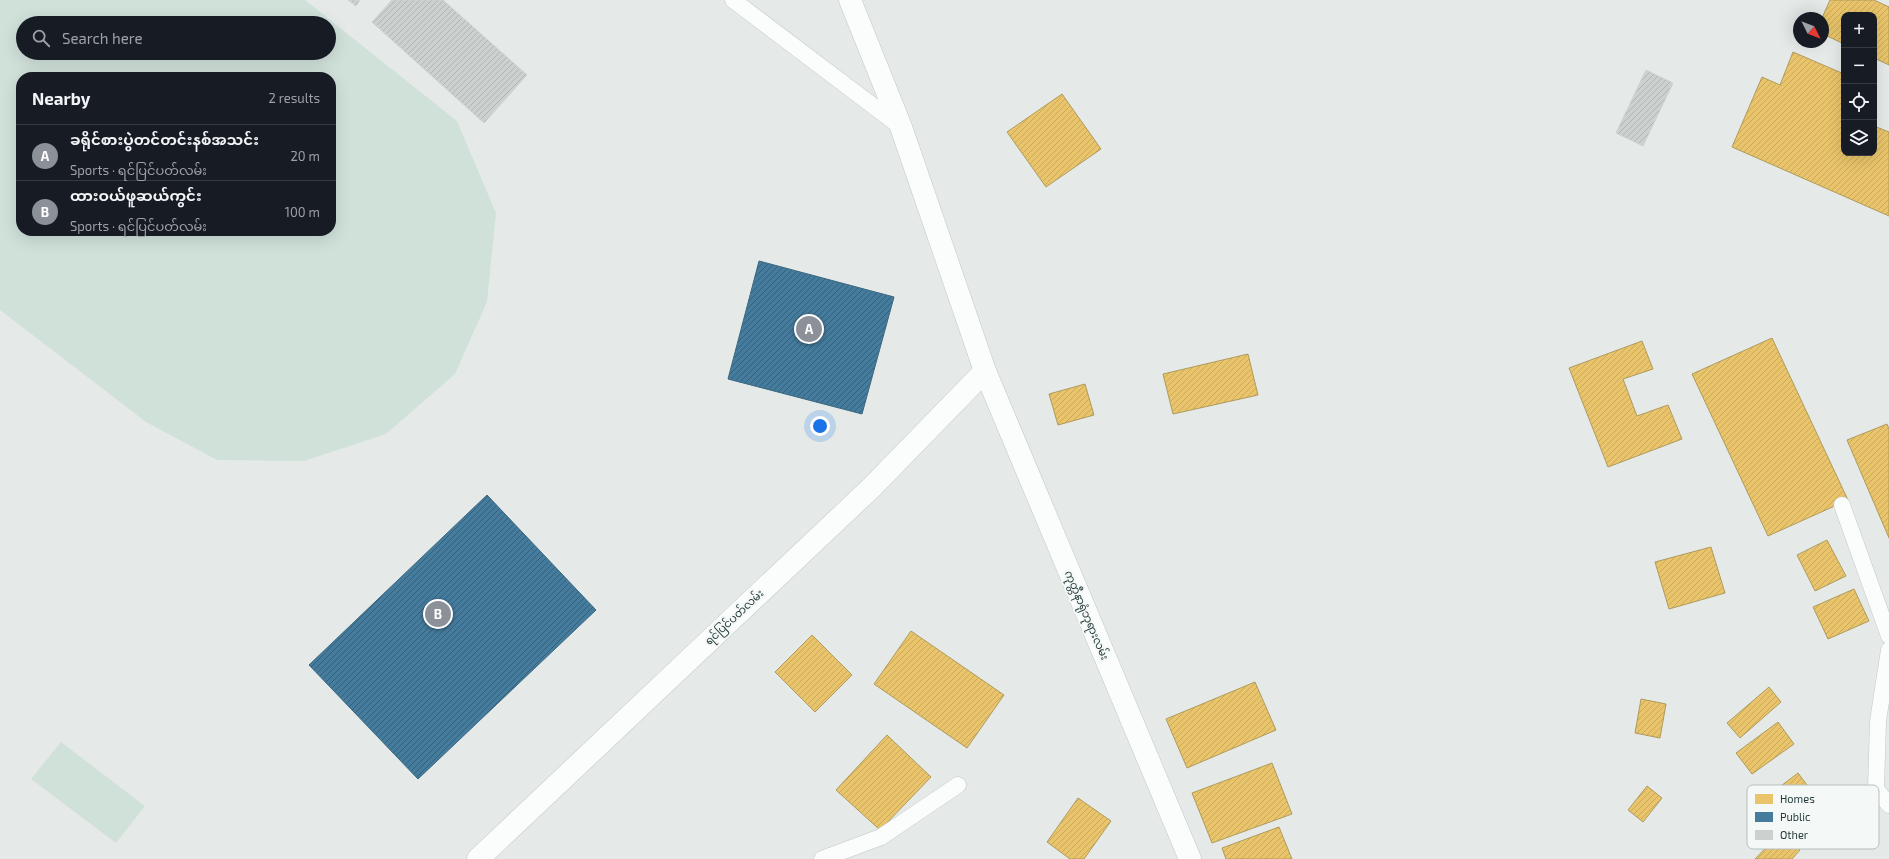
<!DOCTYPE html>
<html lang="en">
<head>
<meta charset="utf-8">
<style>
  body { margin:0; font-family:"Exo 2","Noto Sans Myanmar",sans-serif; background:#20242c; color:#f1f3f6 }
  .controls { position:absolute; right:12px; top:12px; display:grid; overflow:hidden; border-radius:8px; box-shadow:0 4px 16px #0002 }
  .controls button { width:36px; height:36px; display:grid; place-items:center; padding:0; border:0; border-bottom:1px solid #363941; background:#171b24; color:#f1f3f6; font:20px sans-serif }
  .compass { position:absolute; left:1793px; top:12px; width:36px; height:36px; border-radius:50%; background:#171b24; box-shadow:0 4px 16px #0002; rotate:132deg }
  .you { position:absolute; left:820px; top:426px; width:14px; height:14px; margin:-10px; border:3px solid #fff; border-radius:50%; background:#1a73e8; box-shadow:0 0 0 6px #1a73e833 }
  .badge { display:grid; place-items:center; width:26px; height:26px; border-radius:50%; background:#8c9099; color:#fff; font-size:13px; font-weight:700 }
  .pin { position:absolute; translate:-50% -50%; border:2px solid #fff; box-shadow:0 1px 4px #0006 }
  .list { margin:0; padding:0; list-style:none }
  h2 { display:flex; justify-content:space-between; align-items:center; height:52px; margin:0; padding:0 16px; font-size:17px }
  h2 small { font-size:13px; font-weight:400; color:#9ea1a6 }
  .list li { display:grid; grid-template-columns:26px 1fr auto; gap:12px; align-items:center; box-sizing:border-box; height:56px; padding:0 16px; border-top:1px solid #363941 }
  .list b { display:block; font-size:15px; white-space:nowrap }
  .list p { margin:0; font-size:13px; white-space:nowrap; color:#9ea1a6 }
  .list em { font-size:13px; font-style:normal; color:#9ea1a6 }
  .icon { flex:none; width:22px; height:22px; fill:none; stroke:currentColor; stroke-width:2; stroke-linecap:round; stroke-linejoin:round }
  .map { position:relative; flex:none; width:1889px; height:859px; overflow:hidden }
  .search { position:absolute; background:#171b24; box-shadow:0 4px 16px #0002; left:16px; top:16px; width:320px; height:44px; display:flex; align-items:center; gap:10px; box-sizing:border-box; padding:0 14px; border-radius:22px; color:#9ea1a6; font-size:15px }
  .panel { position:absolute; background:#171b24; box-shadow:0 4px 16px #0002; left:16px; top:72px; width:320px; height:164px; border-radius:16px }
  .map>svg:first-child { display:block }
  .pitch { fill:#d0e1da; fill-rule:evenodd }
  .homes { fill:url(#homes-hatch); stroke:#ae9b5c }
  .public { fill:url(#public-hatch); stroke:#3b6880 }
  .building { fill:url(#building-hatch); stroke:#ced3d2 }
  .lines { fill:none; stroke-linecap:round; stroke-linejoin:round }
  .service-casing { stroke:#c2c7c6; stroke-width:17 }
  .minor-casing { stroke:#c2c7c6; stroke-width:23 }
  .tertiary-casing { stroke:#c2c7c6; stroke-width:23 }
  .service { stroke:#fbfcfc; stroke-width:16 }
  .minor { stroke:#fbfcfc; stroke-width:22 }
  .tertiary { stroke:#fbfcfc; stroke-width:22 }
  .labels { text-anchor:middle; stroke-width:4; stroke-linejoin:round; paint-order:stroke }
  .street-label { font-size:11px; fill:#253b3b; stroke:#f4f8f7 }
  .key { fill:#f4f8f7; stroke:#b6bfbf; stroke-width:1 }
  .key-label { font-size:11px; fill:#253b3b }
</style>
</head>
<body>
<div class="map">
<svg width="1889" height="859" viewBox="0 0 1889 859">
  <defs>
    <pattern id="homes-hatch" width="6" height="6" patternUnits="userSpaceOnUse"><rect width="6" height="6" fill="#e9c46a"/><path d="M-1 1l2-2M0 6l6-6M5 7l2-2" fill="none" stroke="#c8a95d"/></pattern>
    <pattern id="public-hatch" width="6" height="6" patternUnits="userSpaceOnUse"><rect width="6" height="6" fill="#457b9d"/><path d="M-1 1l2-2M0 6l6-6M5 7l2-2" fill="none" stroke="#36617a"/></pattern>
    <pattern id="building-hatch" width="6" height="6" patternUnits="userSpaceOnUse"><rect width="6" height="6" fill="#ccd1d0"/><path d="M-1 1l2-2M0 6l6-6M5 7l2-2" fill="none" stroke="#afb4b4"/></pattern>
  </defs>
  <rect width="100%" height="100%" fill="#e5eae9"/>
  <!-- pitch -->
  <path class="pitch" d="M0,0H305L457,121L496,213L487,302L455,374L386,434L304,461L217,460L146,422L0,310ZM23,23H329V53H23ZM21,77H331V231H21Z
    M61,742L145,806L116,843L31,779Z"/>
  <!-- homes -->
  <path class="homes" d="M1830,0H1874L1889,7V65L1874,58V15H1844V44L1823,34L1822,18Z
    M1793,52L1844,74V108L1842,112L1844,113V153H1874V126L1889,132V216L1732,147L1762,77L1780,85Z
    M1062,94L1101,149L1046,187L1007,132Z
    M1772,338L1848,500L1768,536L1692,374Z
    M1642,341L1653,369L1623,379L1637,416L1668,405L1682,439L1608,467L1569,368Z
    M1248,354L1258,395L1173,414L1163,374Z
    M1085,384L1094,415L1058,425L1049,394Z
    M1887,424L1889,429V538L1847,440Z
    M1827,540L1846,576L1815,591L1797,555Z
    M1711,547L1725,593L1669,609L1655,562Z
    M1854,589L1869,621L1828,639L1813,607Z
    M911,631L1004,695L967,748L874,684Z
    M812,635L852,675L815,712L775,672Z
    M1255,682L1276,730L1187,768L1166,719Z
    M1769,687L1781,702L1740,738L1727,723Z
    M1641,699L1666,704L1660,738L1635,733Z
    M1778,722L1794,744L1752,774L1736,753Z
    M887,735L931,777L880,830L836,790Z
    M1272,763L1292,814L1212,843L1192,793Z
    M1798,773L1816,797L1776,827L1757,804Z
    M1647,786L1662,798L1643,822L1628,810Z
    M1078,798L1111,821L1084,859H1070L1047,842Z
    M1279,827L1292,859H1226L1222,848Z
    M1781,832L1800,850L1792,859H1755Z"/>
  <!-- public -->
  <path class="public" d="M759,261L894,297L862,414L728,379Z
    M487,495L596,610L418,779L309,665Z"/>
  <!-- building -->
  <path class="building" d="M348,0H360L356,6Z
    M392,0H443L527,75L484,123L372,22Z
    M1646,70L1673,83L1643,146L1616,133Z"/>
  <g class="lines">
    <!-- service casing -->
    <g class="service-casing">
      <path id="service" d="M733,0L901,127
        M1842,505L1889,636
        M1889,650L1878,721L1876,789L1889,805
        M822,859L881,837L958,785"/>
    </g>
    <!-- minor casing -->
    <g class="minor-casing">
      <path id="minor" d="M478,859L872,487L985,371"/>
    </g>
    <!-- tertiary casing -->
    <g class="tertiary-casing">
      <path id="tertiary" d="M850,0L901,127L985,371L1190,859"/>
    </g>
    <!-- service -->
    <use href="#service" class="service"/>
    <!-- minor -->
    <use href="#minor" class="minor"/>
    <!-- tertiary -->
    <use href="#tertiary" class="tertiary"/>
  </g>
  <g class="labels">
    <!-- street labels -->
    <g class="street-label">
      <text transform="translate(1087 615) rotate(67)" y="4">ကုတ္တီနာရုံဘုရားလမ်း</text>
      <text transform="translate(734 617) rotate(-43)" y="4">ရင်ပြင်ပတ်လမ်း</text>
    </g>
  </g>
  <!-- legend -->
  <rect x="1747" y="785" width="132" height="64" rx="6" class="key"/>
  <rect x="1755" y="794" width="18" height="10" fill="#e9c46a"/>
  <rect x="1755" y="812" width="18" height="10" fill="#457b9d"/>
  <rect x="1755" y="830" width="18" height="10" fill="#ccd1d0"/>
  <g class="key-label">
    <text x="1780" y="803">Homes</text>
    <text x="1780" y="821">Public</text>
    <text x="1780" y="839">Other</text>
  </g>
</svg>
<div class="controls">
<button>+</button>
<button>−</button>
<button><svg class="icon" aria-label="locate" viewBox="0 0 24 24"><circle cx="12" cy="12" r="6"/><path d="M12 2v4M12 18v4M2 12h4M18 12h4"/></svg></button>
<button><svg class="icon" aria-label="layers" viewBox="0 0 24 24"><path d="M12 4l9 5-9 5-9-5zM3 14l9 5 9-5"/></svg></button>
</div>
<svg class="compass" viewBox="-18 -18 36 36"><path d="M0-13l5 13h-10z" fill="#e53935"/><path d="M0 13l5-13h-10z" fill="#9ea1a6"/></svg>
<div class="you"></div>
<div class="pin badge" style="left:809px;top:329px">A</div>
<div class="pin badge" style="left:438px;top:614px">B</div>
<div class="search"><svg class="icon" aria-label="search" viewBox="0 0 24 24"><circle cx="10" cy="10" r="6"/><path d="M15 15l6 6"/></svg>Search here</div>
<section class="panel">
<h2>Nearby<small>2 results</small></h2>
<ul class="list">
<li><span class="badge">A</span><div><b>ခရိုင်စားပွဲတင်တင်းနစ်အသင်း</b><p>Sports · ရင်ပြင်ပတ်လမ်း</p></div><em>20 m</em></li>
<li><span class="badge">B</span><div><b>ထားဝယ်ဖူဆယ်ကွင်း</b><p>Sports · ရင်ပြင်ပတ်လမ်း</p></div><em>100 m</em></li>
</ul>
</section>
</div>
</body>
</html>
